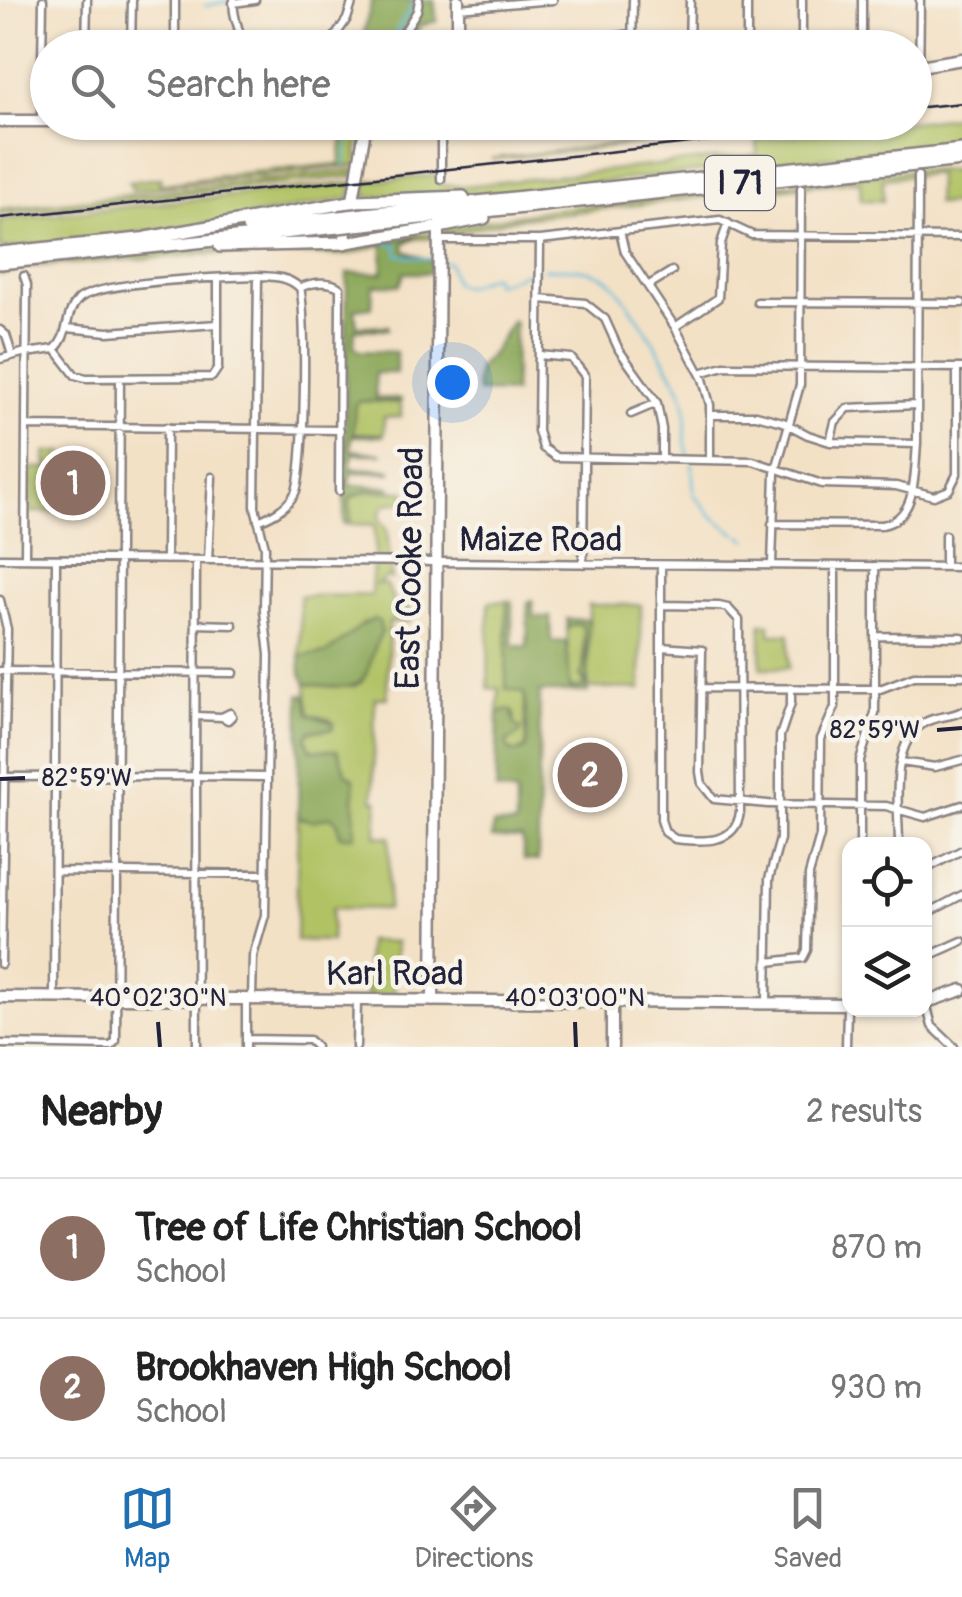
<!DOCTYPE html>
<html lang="en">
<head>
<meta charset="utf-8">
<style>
  body { margin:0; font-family:Pangolin,sans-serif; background:#f2f2f2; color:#222 }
  .controls { position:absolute; right:30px; bottom:30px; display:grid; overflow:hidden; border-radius:20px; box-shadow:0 2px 8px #0004 }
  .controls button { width:90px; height:90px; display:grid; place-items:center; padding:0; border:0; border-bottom:2px solid #e0e0e0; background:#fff; color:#222; font:50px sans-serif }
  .you { position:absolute; left:452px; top:382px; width:35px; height:35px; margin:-25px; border:8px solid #fff; border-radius:50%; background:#1a73e8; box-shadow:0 0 0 15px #1a73e833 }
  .badge { display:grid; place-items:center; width:65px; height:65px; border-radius:50%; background:#1f6fb2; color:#fff; font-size:32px; font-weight:700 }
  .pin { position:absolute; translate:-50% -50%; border:5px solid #fff; box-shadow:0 2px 10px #0006 }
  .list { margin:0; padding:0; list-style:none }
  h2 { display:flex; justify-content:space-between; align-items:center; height:130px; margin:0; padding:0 40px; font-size:42px }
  h2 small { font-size:32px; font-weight:400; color:#767676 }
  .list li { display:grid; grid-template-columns:65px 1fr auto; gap:30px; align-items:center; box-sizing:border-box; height:140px; padding:0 40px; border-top:2px solid #e0e0e0 }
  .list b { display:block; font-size:38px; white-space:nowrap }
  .list p { margin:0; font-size:32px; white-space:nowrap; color:#767676 }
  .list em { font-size:32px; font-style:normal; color:#767676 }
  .icon { flex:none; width:55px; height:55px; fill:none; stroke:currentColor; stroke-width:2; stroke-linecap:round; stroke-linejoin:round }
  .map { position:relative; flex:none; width:962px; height:1047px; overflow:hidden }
  .search { position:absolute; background:#fff; box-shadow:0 2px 8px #0004; left:30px; right:30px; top:30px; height:110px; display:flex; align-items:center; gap:25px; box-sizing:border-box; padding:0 35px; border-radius:55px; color:#767676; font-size:38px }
  .sheet { height:410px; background:#fff }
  nav { display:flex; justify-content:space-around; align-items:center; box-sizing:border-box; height:140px; border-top:2px solid #e0e0e0; background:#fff; font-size:28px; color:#767676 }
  nav a { display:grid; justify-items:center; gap:5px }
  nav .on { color:#1f6fb2 }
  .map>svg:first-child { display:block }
  .green { fill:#b1c265; stroke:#6a7250; stroke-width:2.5 }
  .forest { fill:#8ca85a; stroke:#57654a; stroke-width:2.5 }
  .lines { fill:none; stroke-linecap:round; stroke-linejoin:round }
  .stream { stroke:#5cbada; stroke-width:2.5 }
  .minor-casing { stroke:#8a8280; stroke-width:11 }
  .major-casing { stroke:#8a8280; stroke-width:15 }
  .highway-casing { stroke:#8a8280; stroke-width:16 }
  .minor { stroke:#fff; stroke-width:6 }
  .major { stroke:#fff; stroke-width:10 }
  .highway { stroke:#fff; stroke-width:11 }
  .rail { stroke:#22223b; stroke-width:2.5 }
  .highway-bridge-casing { stroke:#8a8280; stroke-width:16; stroke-linecap:butt }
  .highway-bridge { stroke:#fff; stroke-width:11 }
  .ticks { fill:none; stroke:#22223b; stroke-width:4 }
  .labels { text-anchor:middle; stroke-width:9; stroke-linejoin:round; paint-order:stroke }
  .shield { fill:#f7f3e8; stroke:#62616f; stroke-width:2.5 }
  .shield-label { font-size:32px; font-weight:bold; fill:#22223b }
  .street-label { font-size:35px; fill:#22223b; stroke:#f7f3e8 }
  .ticks-label { font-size:25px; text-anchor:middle; fill:#22223b; stroke:#f7f3e8; stroke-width:9; stroke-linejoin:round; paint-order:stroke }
</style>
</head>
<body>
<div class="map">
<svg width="962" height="1047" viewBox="0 0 962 1047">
  <rect width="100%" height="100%" fill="#f7f3e8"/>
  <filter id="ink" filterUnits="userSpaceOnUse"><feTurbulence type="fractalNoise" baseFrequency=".01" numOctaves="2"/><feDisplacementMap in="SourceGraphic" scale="20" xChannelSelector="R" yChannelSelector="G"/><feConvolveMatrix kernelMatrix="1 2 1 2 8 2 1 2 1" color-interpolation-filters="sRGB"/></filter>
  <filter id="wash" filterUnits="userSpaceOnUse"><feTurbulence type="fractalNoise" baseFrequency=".0048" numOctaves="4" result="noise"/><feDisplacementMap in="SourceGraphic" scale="40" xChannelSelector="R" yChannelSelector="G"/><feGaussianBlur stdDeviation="2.25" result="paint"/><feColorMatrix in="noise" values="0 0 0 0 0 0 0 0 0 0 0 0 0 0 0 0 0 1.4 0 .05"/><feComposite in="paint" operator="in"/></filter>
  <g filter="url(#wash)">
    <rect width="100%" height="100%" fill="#f3e1c6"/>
    <!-- green -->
    <path class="green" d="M962,116V143L929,147L509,192L370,197L364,193L368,181L439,175L442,185L465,186L757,154V140Z
      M805,122L848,123L491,159Z
      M344,128L359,130L357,165L132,190L129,182L160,178V185L243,173L340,164Z
      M356,170L355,176L0,214V209Z
      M916,170H962V204H936L937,174H929L883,179V201L861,200L860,181L812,185L521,218L443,235L446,228L547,210Z
      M353,183L350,198L217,223L0,249V220Z
      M434,232L437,239L402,238L348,255L206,254L28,267L0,275V268L163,251L348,247Z
      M357,401L401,403V417H384V434L353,433L352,420Z
      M46,452H63L59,512H30L31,468H50L46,461Z
      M367,491H405V501L384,505L379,517L387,529L390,560L375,561V525L350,524V498Z
      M373,564H391V579L388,577L377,584L387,585L396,607L410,608L409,622H389L387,698H375L373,800L378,801L376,836L390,837L388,909L332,908L331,941L296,940L298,817C311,823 323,814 336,818L340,836L353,778L308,746L306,738L310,731L332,729L331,720L309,714L306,684L353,687L362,682L381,627L374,619L327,653L300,656V596L371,595Z
      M507,601L506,688L524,693L526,748L515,753L506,748V743L520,733L521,729L515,725L514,714L503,710L498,714L499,689L488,688L489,602Z
      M589,605H641V689L588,688Z
      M576,624L584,626L583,689L569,687L567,627Z
      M761,624H770V634H789V668H761Z
      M367,941L396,942L394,996H366Z"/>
    <!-- forest -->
    <path class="forest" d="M372,0H434L437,21L419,26L418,32L421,37L435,40L440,47L366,48L364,31Z
      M402,238L416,239L404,243L405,251L431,261L434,273H404L400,285H373L372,307L355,309L357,326H388V329L355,330L354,346L359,351L396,352V373H375L376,398L401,399V402L360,401L355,404L353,433L384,436H352L351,450L383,454H353L350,468L391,470V473L351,472L349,485L390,487V491H367L352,496C346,505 353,515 350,524H344L347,273H382L383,243Z
      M512,321L515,323L514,393L478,392L476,383L479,367L491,355Z
      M532,600L534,617H550L551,641L567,642L570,689L586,687L585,679L580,676C589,662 585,643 583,626L576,624L568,628L567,619L589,620L588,692H540L538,861L524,860L522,839L492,838L493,825H516V794L496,790L498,714L507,709L512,711L515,725L521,729L520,733L506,743L510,752H521L526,748L527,731L524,693L506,689L507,601H512V645L527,647L528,602Z
      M375,619L379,621L382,633C372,646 373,658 367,672C359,695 325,685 306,684L301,674L300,656L327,653L363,624Z
      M300,695H306L309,714L334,723L332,729L310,731L306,738L311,750H337L347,775L354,778L355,836H340L338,823L331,816L313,821L298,817Z"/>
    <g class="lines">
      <!-- stream -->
      <path class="stream" d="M205,6L229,1
        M386,48L416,0
        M345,164L350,127
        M387,243L397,245L398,255L436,260
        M443,262L449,263L454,283L465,287L491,276H494V283C504,285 522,272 536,270
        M544,269C563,268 588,267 606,278C623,289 681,382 685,403C689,421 681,440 689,456
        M692,463L694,495L712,516L736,534
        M741,536L748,540"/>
    </g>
  </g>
  <g filter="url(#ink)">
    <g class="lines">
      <!-- minor casing -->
      <g class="minor-casing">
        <path id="minor" d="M234,0C231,16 242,31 242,48
          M233,3L255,0
          M458,8L553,0
          M86,48L87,0
          M131,48L132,0
          M175,48V0
          M327,48L347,19L353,0
          M394,48L417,11L419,0
          M524,48L632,34
          M632,48L633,0
          M689,48L690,0
          M747,48V0
          M802,48V0
          M862,48V0
          M919,92L920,0
          M41,121L43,0
          M441,123V179
          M620,231L625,252L675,327L703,379L710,405V460
          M440,240H540L720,220L752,235L962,237
          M540,240L538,431L543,448L556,457L753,461L822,484L896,486L934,496L949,490L957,474V368
          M24,276L27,285L25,558
          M649,285L672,271
          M300,288C311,282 330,280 340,288L339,491
          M540,299L585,303L605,319L619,350L657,403L662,429V460
          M757,302L962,303
          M675,327L718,298L721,243L728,223
          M67,328L108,332L217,324
          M0,330L6,335L12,355
          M55,349L75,375L86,378L212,377L218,368V280
          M26,353L55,349C70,335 64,314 78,300C95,281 226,277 258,276C275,277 287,276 300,288
          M539,355L571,358L585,376L583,564
          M0,359L26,352
          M700,373L724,366L962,368
          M631,414L657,403
          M710,415H756L783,422L808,435L830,442L917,444
          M26,426L340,430
          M830,442L835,422L848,408L917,405
          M258,521C273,515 287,508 295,493C305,474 307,312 300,288
          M772,524L882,525C918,518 914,473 917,444L918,176
          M0,558L962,567
          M166,560L167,427
          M208,560L212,477
          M772,565L775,473L800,385L801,188
          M945,567V535
          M0,600L7,629L1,964
          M661,605L719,606L728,608L739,620L740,812C736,845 702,842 675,839L665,832L661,820V565
          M196,624L233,625
          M875,636L962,637
          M661,647L702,650L700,772L702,784L714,799L768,804L886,806L925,817L962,805
          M0,671L234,673
          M701,688L880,689L914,676H962
          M196,716L222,717L230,713L232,716L228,720L222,717
          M901,762L935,767L962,760
          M195,774L196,560
          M197,776L267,777
          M0,777L193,776
          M196,778L197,1047
          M860,844V760L875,713V566
          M899,844C899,809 888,745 924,723C936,715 950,718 962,711
          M924,870L962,850
          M55,871L266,874
          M924,915L962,895
          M924,958L962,941
          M768,962L803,958L807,950L809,875L820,836L821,739L835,707V566
          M54,997L56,559
          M252,999L253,956L265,915L269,655L264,611L265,547L255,507L258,276
          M246,1000V1047
          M767,1003L769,879L780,839V736L791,703V688
          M926,1003L932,1026L954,1047
          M246,1039L309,1040L316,1047
          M0,1044L111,1046L116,1041L120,378
          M356,1047L357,1001
          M846,1047L850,889"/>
      </g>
      <!-- major casing -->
      <g class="major-casing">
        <path id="major" d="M458,48V0
          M914,67L962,59
          M0,121H48
          M111,122H445
          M352,206L366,123
          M348,222L344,243L439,227L433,1001
          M0,997L850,1004
          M612,1002V1047
          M924,1003L962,990"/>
      </g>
      <!-- highway casing -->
      <g class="highway-casing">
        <path id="highway" d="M365,214L962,150
          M365,224L962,160
          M248,227L339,217
          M439,227L484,218
          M146,238L356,201L463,197
          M220,246L344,243
          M0,253L150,238
          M0,263L338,227"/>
      </g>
      <!-- minor -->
      <use href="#minor" class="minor"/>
      <!-- major -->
      <use href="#major" class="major"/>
      <!-- highway -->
      <use href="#highway" class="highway"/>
      <!-- rail -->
      <path class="rail" d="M914,108L962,103
        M0,218L882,122"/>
      <!-- highway-bridge casing -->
      <g class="highway-bridge-casing">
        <path id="highway-bridge" d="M339,217L365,214
          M338,227L365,224"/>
      </g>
      <!-- highway-bridge -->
      <use href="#highway-bridge" class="highway-bridge"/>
    </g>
  </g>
  <!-- ticks -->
  <path class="ticks" d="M937,730L962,728M0,779L25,778M158,1022L160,1047M575,1022L576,1047"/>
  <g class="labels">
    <!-- shield labels -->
    <rect class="shield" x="705" y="156" width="70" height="54" rx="8"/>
    <g class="shield-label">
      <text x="740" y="194">I 71</text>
    </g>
    <!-- street labels -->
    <g class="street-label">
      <text x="541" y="551">Maize Road</text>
      <text transform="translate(409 568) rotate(-89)" y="12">East Cooke Road</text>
      <text x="395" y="985">Karl Road</text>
    </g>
  </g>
  <g class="ticks-label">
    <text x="875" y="738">82°59'W</text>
    <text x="87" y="786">82°59'W</text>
    <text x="158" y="1006">40°02'30"N</text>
    <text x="575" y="1006">40°03'00"N</text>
  </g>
</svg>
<div class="controls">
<button><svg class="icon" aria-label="locate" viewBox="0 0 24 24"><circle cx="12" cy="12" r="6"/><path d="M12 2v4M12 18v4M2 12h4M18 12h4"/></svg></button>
<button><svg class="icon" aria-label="layers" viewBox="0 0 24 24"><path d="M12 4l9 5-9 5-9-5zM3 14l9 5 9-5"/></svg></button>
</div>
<div class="you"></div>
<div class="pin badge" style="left:73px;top:483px;background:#8d6e63">1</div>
<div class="pin badge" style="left:590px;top:775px;background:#8d6e63">2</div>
<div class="search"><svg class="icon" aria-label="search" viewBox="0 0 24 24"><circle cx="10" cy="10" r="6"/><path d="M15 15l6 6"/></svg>Search here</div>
</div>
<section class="sheet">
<h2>Nearby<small>2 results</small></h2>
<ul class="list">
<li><span class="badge" style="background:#8d6e63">1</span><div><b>Tree of Life Christian School</b><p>School</p></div><em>870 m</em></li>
<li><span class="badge" style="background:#8d6e63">2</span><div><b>Brookhaven High School</b><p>School</p></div><em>930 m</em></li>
</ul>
</section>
<nav>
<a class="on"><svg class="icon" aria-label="map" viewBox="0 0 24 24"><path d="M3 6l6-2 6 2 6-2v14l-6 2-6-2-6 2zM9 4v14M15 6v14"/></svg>Map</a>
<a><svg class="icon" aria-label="directions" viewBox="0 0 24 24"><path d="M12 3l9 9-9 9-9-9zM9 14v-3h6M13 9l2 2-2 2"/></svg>Directions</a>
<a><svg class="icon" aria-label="saved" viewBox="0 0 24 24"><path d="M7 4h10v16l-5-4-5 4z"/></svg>Saved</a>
</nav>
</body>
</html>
